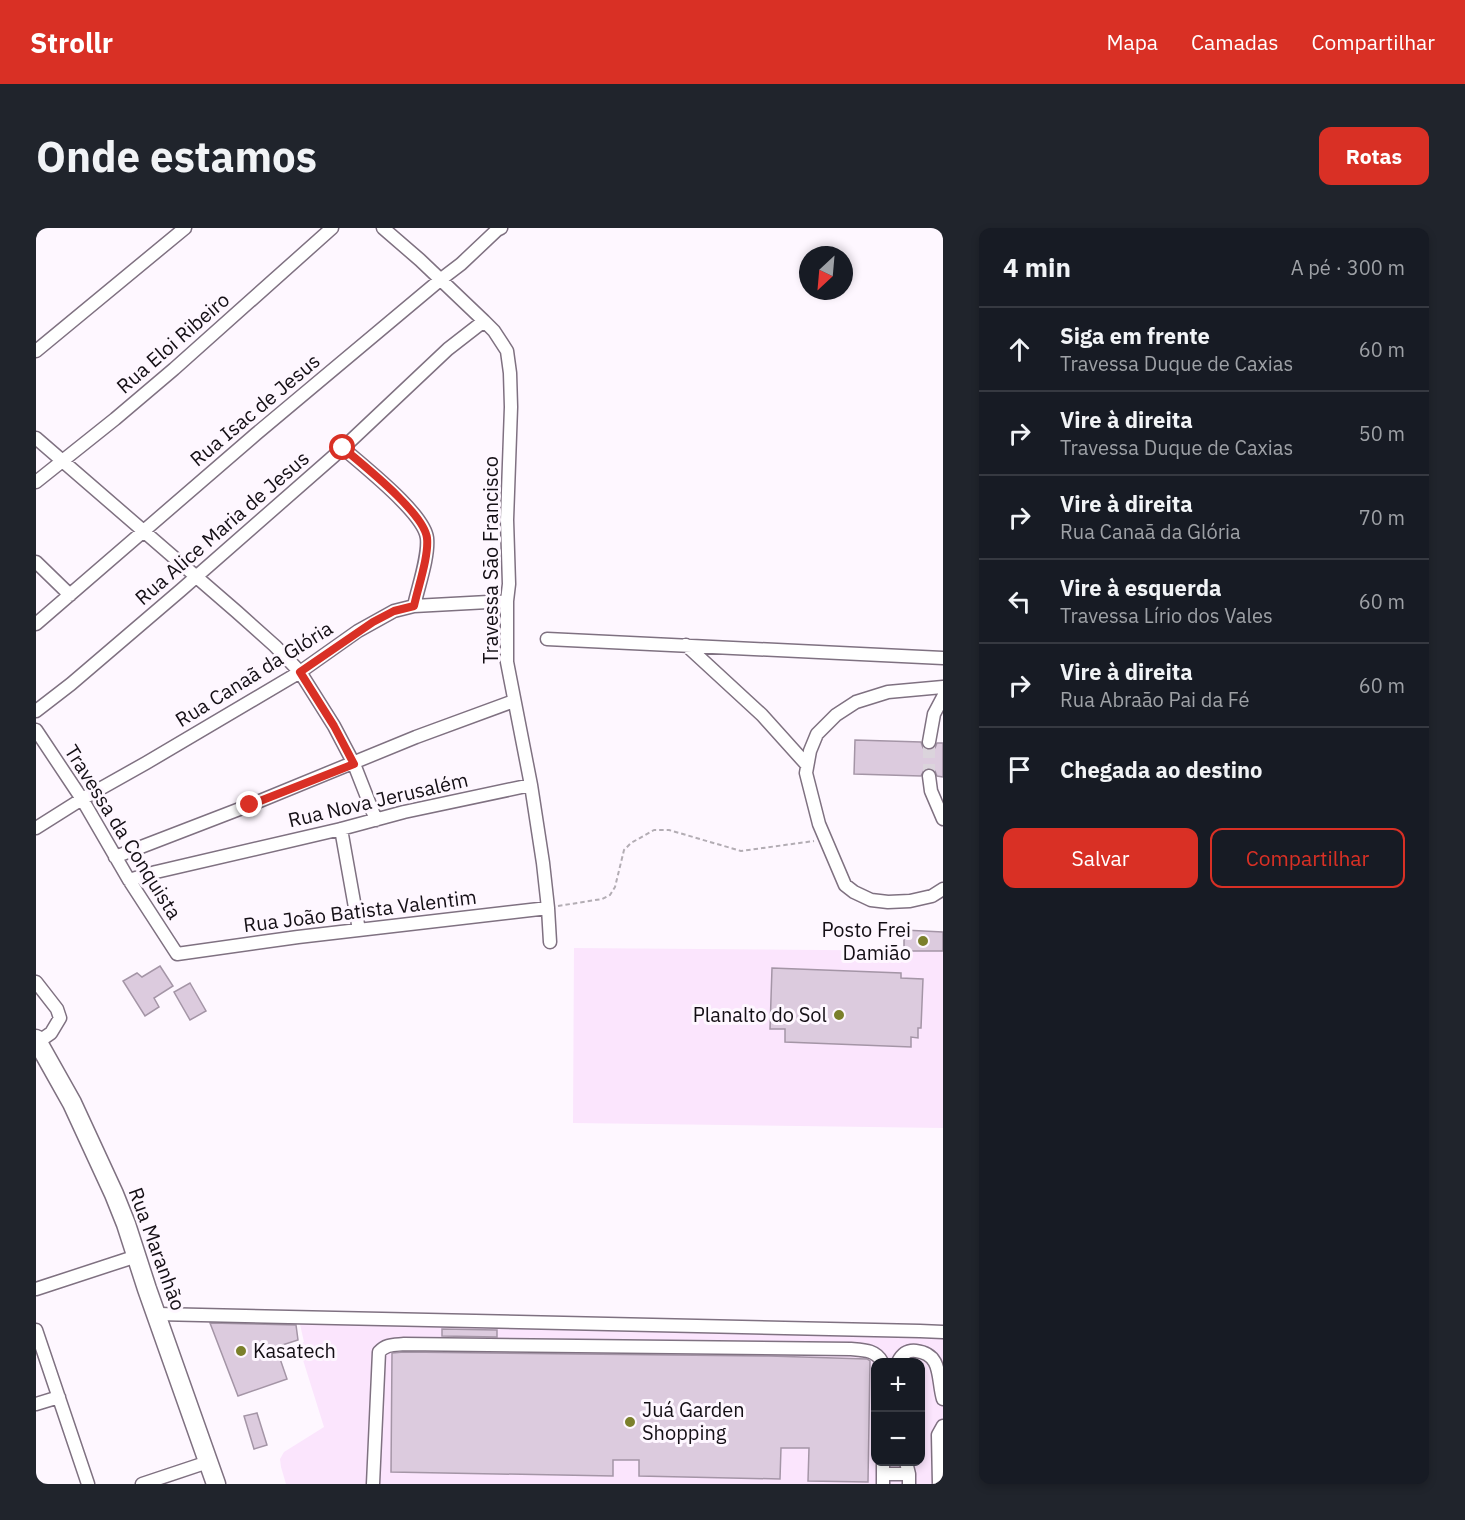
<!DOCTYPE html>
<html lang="pt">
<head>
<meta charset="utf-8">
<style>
  body { margin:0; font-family:"IBM Plex Sans",sans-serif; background:#20242c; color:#f1f3f6 }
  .controls { position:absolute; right:18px; bottom:18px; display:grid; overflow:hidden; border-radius:12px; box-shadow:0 3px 9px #0003 }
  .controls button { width:54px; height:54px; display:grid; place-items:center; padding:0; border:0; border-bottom:2px solid #363941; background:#171b24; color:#f1f3f6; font:30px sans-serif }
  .compass { position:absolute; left:763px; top:18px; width:54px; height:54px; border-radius:50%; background:#171b24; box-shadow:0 3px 9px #0003; rotate:206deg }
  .stop { position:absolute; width:18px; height:18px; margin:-14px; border:4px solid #d93025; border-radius:50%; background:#fff }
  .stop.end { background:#d93025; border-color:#fff; box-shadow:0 2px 6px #0008 }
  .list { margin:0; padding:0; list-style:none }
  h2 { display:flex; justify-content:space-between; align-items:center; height:78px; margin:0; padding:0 24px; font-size:26px }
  h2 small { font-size:20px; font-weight:400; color:#9ea1a6 }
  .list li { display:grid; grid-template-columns:39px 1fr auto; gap:18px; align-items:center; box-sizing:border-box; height:84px; padding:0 24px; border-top:2px solid #363941 }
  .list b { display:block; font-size:22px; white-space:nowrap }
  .list p { margin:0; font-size:20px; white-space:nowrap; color:#9ea1a6 }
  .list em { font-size:20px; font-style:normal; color:#9ea1a6 }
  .actions { display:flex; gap:12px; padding:18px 24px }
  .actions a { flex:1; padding:14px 0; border:2px solid #d93025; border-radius:12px; text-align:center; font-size:21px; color:#d93025 }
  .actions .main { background:#d93025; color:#fff }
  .icon { flex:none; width:33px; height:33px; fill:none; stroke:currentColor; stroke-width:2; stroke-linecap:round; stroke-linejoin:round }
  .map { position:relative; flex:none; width:907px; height:1256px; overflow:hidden; border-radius:12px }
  header { display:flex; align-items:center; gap:36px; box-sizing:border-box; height:84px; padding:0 30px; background:#d93025; color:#fff }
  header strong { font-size:28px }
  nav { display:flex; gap:33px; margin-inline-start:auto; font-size:21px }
  .intro { display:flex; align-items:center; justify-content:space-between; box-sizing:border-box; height:144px; padding:0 36px }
  h1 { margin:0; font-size:42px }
  .button { padding:15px 27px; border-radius:12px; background:#d93025; color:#fff; font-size:21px; font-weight:700 }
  main { display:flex; gap:36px; padding:0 36px }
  aside { flex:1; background:#171b24; border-radius:12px; box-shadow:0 3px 9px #0003 }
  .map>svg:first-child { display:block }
  .built { fill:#fbe5fd; fill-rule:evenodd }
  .building { fill:#dccbde; stroke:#a495a6; stroke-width:1.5 }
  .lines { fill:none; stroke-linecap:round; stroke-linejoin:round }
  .minor-tunnel { stroke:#dbd4dc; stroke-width:12; stroke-dasharray:12 6; stroke-linecap:butt }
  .minor-casing { stroke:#7f7181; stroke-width:15 }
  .highway-casing { stroke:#7f7181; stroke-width:21 }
  .path { stroke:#b3adb4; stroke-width:2; stroke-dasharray:4.5 3; stroke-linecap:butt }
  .minor { stroke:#fff; stroke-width:12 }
  .highway { stroke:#fff; stroke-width:18 }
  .route { stroke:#d93025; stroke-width:8 }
  .poi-dot { fill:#7b802b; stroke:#fef7ff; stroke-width:2 }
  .labels { text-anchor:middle; stroke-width:6; stroke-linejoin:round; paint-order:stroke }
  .street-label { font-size:20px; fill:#140f15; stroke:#fef7ff }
  .poi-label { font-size:20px; fill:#140f15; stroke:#fef7ff; text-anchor:end }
</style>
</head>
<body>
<header>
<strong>Strollr</strong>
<nav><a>Mapa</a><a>Camadas</a><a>Compartilhar</a></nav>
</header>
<div class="intro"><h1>Onde estamos</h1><a class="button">Rotas</a></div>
<main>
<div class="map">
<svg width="907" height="1256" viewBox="0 0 907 1256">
  <rect width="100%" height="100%" fill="#fef7ff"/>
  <!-- built -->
  <path class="built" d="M538,720L907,723V900L537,895Z
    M264,1096L907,1108V1256H250L245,1239L244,1231L248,1224L288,1199L262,1116L268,1114ZM840,1134H884V1234H840Z"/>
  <!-- building -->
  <path class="building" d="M819,512L885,514L887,520L892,522L899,520L901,515H907V549L901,548L899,543L892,540L888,542L885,548L818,546Z
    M868,702L907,704V723H868Z
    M124,738L137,758L118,770L123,779L109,788L87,753L101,745L106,749Z
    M736,740L865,745V750L887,751L885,800H882V810L875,809V819L749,814V801H734Z
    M154,755L170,783L154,792L138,764Z
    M174,1095L260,1097L262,1112L240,1119L251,1151L202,1168Z
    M406,1101L461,1102V1109L406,1108Z
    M368,1124L733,1128L831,1131L834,1133L832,1254L772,1253L773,1220H745L744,1251L603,1248V1232H577V1248L355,1244L356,1125Z
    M221,1185L231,1217L218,1221L208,1188Z"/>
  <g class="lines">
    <!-- minor-tunnel -->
    <path class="minor-tunnel" d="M893,548V514"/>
    <!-- minor casing -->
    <g class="minor-casing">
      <path id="minor" d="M347,0L384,32L448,93L458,103L471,123L474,145L475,179L471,292L473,356L471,373V434L495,557L507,635L512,680L514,714
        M0,123L149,0
        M0,210L201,384L239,418L264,444L298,498L318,536L340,592
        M307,220C327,238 388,285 391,310C393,329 382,359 378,378
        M0,254L79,191L138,141L296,0
        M0,334L34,367
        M0,396L220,206L404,52L425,36L461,2L465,0
        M511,411L907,430
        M650,417L726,487L771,537
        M907,459L852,464L820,474L800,487L781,506L774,523L770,545L783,596L809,657L818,664L835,672L852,674L874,673L896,668L907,661
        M0,483L35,456L145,362L307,220L412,121L448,93
        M0,502L46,571L93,652L141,726L262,709L512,680
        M893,514L898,486L907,469
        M893,548L895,563L907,591
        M0,600L46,571L110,535L264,444L322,403L358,383L378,378L471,373
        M305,601L323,702
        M79,629L214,577L380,509L478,473
        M93,652L120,644L305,601L368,584L495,557
        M0,754L21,781L24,790L15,805L2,814
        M0,1061L101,1028
        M121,1086L884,1103L907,1104
        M0,1102L52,1256
        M862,1134C866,1126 871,1122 880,1123C907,1126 901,1151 907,1171
        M0,1176L23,1169
        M870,1234L873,1246V1256
        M847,1246H873
        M106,1256L172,1234
        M337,1256L343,1124C350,1116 358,1117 368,1116L815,1121C828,1122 840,1122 846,1134
        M847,1256V1234
        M903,1256L902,1207L907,1198"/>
    </g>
    <!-- highway casing -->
    <g class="highway-casing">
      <path id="highway" d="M0,811L36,875L78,966L90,996L111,1061L180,1256"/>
    </g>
    <!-- path -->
    <path class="path" d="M522,678L566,671L574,667L579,659L588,622L595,615L618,602H633L705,623L778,613"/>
    <!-- minor -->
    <use href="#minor" class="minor"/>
    <!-- highway -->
    <use href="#highway" class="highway"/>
  </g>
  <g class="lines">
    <!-- route -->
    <path class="route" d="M214,577L318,536L298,498L264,444L337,394L358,383L378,378C382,359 393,328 391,310C388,285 327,237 307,220"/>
  </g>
  <!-- markers -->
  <g class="poi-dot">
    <circle cx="887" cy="713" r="6"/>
    <circle cx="803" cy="787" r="6"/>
    <circle cx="205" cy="1123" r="6"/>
    <circle cx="594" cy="1194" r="6"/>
  </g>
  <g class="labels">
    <!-- street labels -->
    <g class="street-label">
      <text transform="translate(137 115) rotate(-41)" y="7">Rua Eloi Ribeiro</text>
      <text transform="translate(219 182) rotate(-40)" y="7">Rua Isac de Jesus</text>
      <text transform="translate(186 300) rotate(-41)" y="7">Rua Alice Maria de Jesus</text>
      <text transform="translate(455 332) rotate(-90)" y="7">Travessa São Francisco</text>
      <text transform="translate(218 446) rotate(-32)" y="7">Rua Canaã da Glória</text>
      <text transform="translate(342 572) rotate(-13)" y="7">Rua Nova Jerusalém</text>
      <text transform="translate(87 604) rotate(58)" y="7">Travessa da Conquista</text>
      <text transform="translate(324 683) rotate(-7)" y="7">Rua João Batista Valentim</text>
      <text transform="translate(121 1021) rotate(70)" y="7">Rua Maranhão</text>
    </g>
    <!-- poi labels -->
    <g class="poi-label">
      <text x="875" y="709">Posto Frei<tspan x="875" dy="23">Damião</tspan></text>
      <text x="791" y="794">Planalto do Sol</text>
      <text x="217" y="1130" text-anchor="start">Kasatech</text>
      <text x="606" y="1189" text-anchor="start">Juá Garden<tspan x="606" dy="23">Shopping</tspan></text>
    </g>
  </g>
</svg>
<div class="controls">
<button>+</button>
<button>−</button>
</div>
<svg class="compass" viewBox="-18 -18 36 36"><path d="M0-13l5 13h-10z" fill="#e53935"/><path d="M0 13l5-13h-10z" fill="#9ea1a6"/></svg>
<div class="stop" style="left:307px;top:220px"></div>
<div class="stop end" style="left:214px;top:577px"></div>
</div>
<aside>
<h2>4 min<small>A pé · 300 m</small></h2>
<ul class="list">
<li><svg class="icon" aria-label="ahead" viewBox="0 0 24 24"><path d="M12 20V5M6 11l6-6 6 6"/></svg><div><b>Siga em frente</b><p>Travessa Duque de Caxias</p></div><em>60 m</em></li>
<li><svg class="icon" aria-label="right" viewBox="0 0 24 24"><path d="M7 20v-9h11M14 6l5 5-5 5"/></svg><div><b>Vire à direita</b><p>Travessa Duque de Caxias</p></div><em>50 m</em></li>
<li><svg class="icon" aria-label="right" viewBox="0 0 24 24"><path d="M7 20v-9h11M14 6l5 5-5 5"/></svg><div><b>Vire à direita</b><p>Rua Canaã da Glória</p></div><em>70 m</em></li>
<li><svg class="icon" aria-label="left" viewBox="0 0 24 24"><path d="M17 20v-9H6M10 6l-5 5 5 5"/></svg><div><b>Vire à esquerda</b><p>Travessa Lírio dos Vales</p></div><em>60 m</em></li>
<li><svg class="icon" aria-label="right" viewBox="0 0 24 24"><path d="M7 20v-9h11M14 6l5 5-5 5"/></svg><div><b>Vire à direita</b><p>Rua Abraão Pai da Fé</p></div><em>60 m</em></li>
<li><svg class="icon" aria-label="arrive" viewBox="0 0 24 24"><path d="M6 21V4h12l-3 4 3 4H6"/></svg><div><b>Chegada ao destino</b></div></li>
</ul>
<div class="actions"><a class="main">Salvar</a><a>Compartilhar</a></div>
</aside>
</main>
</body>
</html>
